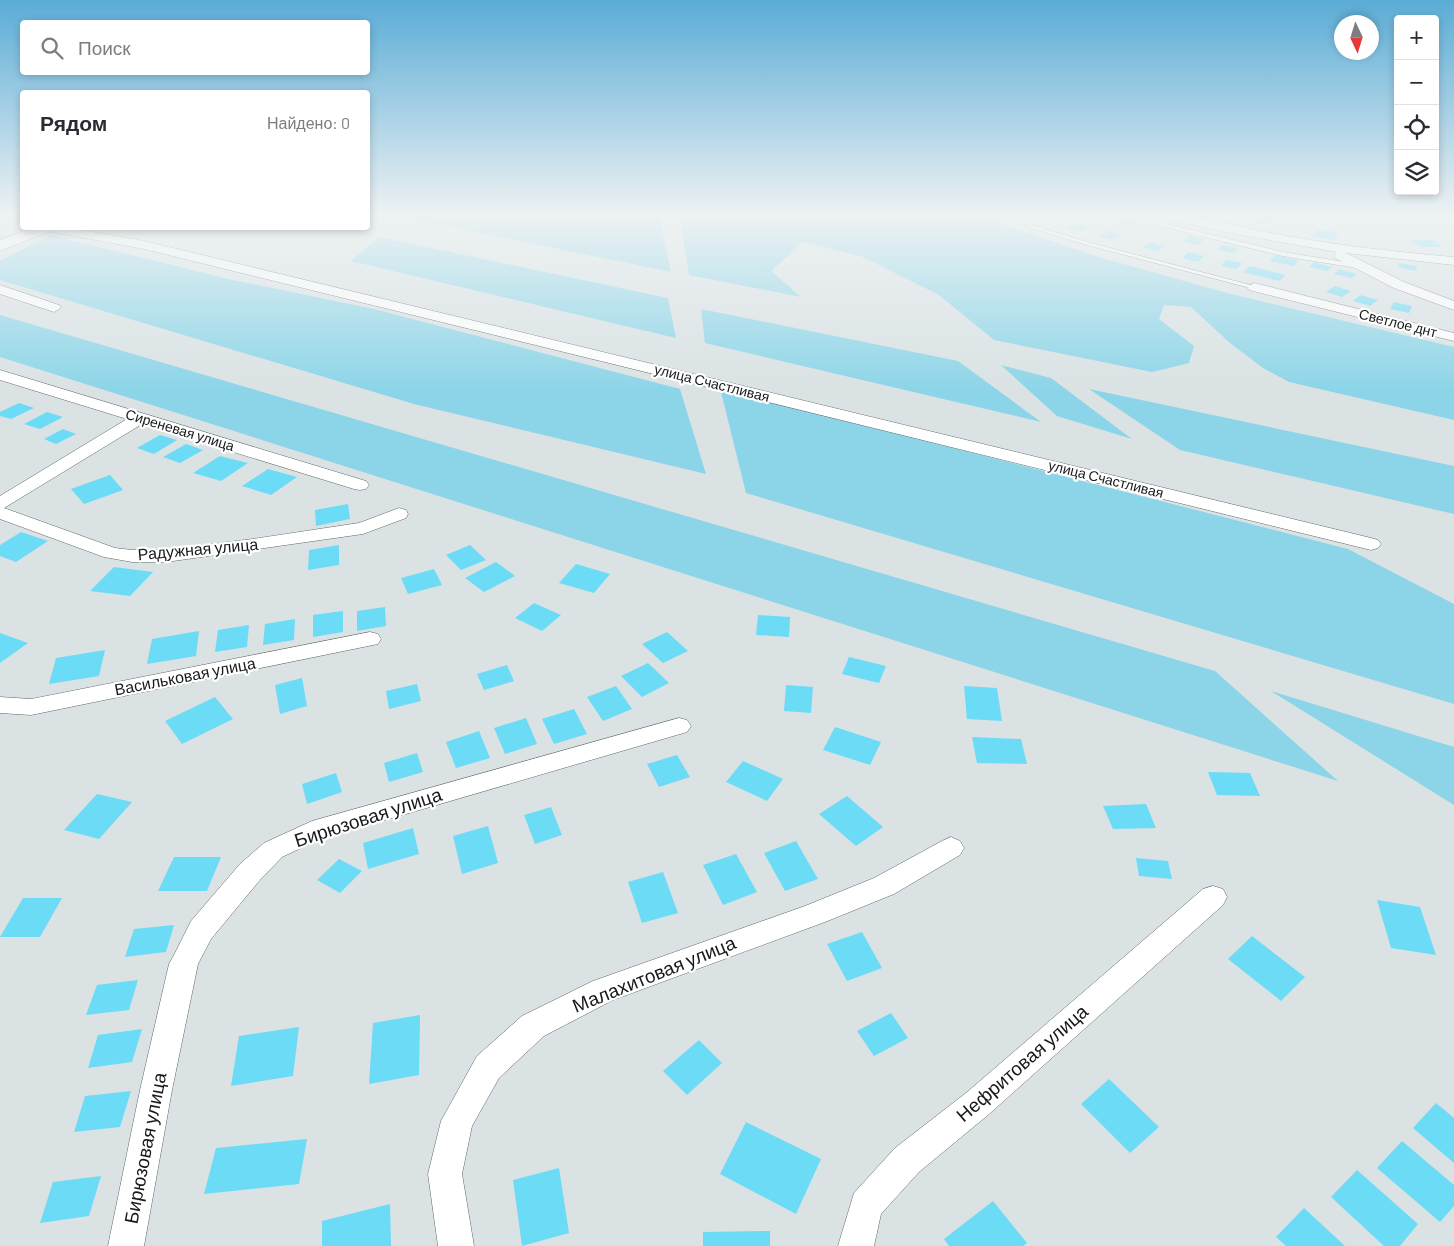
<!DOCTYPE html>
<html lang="ru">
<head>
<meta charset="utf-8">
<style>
  body { margin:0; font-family:Barlow,sans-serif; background:#f7f7f7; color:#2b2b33 }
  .controls { position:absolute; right:15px; top:15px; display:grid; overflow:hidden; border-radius:5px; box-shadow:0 2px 8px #0003 }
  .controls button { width:45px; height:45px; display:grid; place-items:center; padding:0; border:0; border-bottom:1px solid #e1e1e2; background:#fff; color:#2b2b33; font:25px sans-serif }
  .compass { position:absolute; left:1334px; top:15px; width:45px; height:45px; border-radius:50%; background:#fff; box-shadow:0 2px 8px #0003; rotate:176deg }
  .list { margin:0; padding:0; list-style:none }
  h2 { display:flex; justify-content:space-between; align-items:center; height:65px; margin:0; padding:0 20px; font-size:21px }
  h2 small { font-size:16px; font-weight:400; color:#7c7c81 }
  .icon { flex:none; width:28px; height:28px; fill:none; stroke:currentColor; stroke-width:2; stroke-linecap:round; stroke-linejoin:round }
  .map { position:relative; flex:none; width:1454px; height:1246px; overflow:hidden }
  .search { position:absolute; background:#fff; box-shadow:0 2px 8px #0003; left:20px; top:20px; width:350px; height:55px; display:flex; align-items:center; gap:12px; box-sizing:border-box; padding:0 18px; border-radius:5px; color:#7c7c81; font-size:19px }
  .panel { position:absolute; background:#fff; box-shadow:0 2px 8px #0003; left:20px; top:90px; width:350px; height:140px; border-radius:5px }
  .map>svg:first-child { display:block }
  .green { fill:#8cd5e8 }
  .building { fill:#6cdbf6 }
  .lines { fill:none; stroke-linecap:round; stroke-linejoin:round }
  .service-casing { stroke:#616769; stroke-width:1 }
  .minor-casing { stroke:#616769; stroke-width:1 }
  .tertiary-casing { stroke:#616769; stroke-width:1 }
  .service { fill:#fff; fill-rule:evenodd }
  .minor { fill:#fff; fill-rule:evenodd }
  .tertiary { fill:#fff; fill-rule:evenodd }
  .labels { text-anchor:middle; stroke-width:4.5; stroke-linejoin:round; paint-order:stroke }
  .far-street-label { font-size:14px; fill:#17191a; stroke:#fff }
  .street-label { font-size:16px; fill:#17191a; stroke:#fff }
  .near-street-label { font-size:19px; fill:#17191a; stroke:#fff }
</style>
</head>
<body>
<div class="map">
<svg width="1454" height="1246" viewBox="0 0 1454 1246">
  <rect width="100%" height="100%" fill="#dae2e4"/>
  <!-- green -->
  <path class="green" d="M399,216H659L671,272Z
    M680,216H991L1009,227L1102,258L1227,293L1454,347V420L1289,382L1263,368L1230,343L1191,307L1164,305L1159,319L1194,346L1189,363L1152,372L994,340L939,295L863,257L803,242L771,271L801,297L689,275Z
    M51,235L228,279L374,309L680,389L706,474L414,404L0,280V261Z
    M379,237L668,298L676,338L351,261Z
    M701,309L958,361L1041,422L705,343Z
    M0,315L1215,671L1338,781L0,357Z
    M1001,365L1051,378L1132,439L1057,416Z
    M720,388L1348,549L1454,604V704L746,493Z
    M1089,389L1454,466V514L1180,450Z
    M1271,691L1454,747V805Z"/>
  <!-- building -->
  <path class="building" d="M1254,217L1268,219L1266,224L1253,222Z
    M1126,218L1137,222L1126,226L1114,221Z
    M1076,223L1089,227L1079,231L1066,228Z
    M1315,229L1337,232L1336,240L1314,237Z
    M1107,231L1121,234L1113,240L1100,236Z
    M1189,236L1204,239L1199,245L1184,242Z
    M1410,240H1433L1442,247H1420Z
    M1151,242L1165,246L1157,251L1143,247Z
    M1222,245L1239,249L1234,253L1217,249Z
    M1189,252L1204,256L1198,262L1182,258Z
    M1275,255L1299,260L1294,266L1270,261Z
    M1226,260L1242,263L1237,269L1221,266Z
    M1314,262L1332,267L1327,271L1309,267Z
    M1399,263L1417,266L1416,271L1398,267Z
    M1250,266L1286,275L1279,281L1243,272Z
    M1339,269L1357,274L1352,278L1334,274Z
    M1335,286L1351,291L1342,297L1326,292Z
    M1360,295L1378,300L1370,306L1353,301Z
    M1394,302L1412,306L1409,313L1390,309Z
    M19,403L34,408L11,419L0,416V412Z
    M47,412L63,417L40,429L24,424Z
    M63,429L76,434L56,444L44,439Z
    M160,435L177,440L154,454L137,448Z
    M186,444L203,450L180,463L163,457Z
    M220,456L248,463L221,481L193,473Z
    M268,469L297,477L271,495L242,486Z
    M110,475L123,490L84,504L71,489Z
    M348,504L350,519L316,526L315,510Z
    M21,532L48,541L16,562L0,556V545Z
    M339,545V565L308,570L309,550Z
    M470,545L486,560L461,570L446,555Z
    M496,562L515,576L484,592L465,578Z
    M576,564L610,574L594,593L559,583Z
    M114,567L153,572L130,596L90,591Z
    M434,569L442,585L408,594L401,578Z
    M534,603L561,615L542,631L515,618Z
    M385,607L386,626L357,631V611Z
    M343,611V632L313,637V615Z
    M758,615L790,617L789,637L756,635Z
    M295,619L294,640L263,645L265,624Z
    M249,625L247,647L215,652L218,630Z
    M199,631L196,656L147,664L152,639Z
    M667,632L688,651L663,663L642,644Z
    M0,633L28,643L0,663Z
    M105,650L99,676L49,684L56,658Z
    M849,657L886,666L879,683L842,674Z
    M648,663L669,683L642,697L621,676Z
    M507,665L514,681L484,690L477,674Z
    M302,678L307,706L280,714L275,685Z
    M417,684L421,701L389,709L386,691Z
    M786,685L813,687L811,713L784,711Z
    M616,686L632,709L603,721L587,697Z
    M964,686L997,688L1002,721L967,719Z
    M215,697L233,719L182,744L165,721Z
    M574,709L587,734L554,744L542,719Z
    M526,718L537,744L505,754L494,728Z
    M835,727L881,742L870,765L823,750Z
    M479,731L490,758L456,768L446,742Z
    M972,737L1021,739L1027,764L977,763Z
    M417,753L423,772L389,782L384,763Z
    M677,755L690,777L659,787L647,764Z
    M743,761L783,779L767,801L726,782Z
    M1208,772L1250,773L1260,796L1217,795Z
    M336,773L342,792L307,804L302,784Z
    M97,794L132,802L99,839L64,830Z
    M847,796L883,827L856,846L819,814Z
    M1146,804L1156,828L1113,829L1103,806Z
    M551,807L562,835L535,844L524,815Z
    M488,826L498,863L462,874L453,836Z
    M413,828L419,854L368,869L363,843Z
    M796,841L818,879L785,891L764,853Z
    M736,854L757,892L723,905L703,865Z
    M174,857H221L207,891H158Z
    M1136,858L1168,861L1172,879L1139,876Z
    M339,859L362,871L340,893L317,880Z
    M663,872L678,913L642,923L628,882Z
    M23,898H62L40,937H0Z
    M1377,900L1420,907L1436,955L1391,948Z
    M174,925L166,952L125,957L134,929Z
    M862,932L882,968L847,981L827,944Z
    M1252,936L1305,977L1281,1001L1228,959Z
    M138,980L129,1010L86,1015L97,985Z
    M891,1013L908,1038L874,1056L857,1031Z
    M420,1015L419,1075L369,1084L373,1023Z
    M299,1027L293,1076L231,1086L239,1036Z
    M142,1029L132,1062L88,1068L98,1035Z
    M699,1040L722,1063L687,1095L663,1071Z
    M1109,1079L1159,1127L1130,1153L1081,1104Z
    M131,1091L120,1127L74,1132L85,1096Z
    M1436,1103L1454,1118V1163L1413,1128Z
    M746,1122L821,1159L796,1214L720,1174Z
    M307,1139L299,1184L204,1194L216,1148Z
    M1402,1141L1454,1185V1206L1440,1222L1377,1168Z
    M559,1168L569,1233L522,1246L513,1180Z
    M1357,1170L1418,1224L1400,1246H1384L1331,1197Z
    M101,1176L89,1216L40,1223L53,1182Z
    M993,1201L1027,1243L1023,1246H949L944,1239Z
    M390,1204L391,1246H322V1221Z
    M1304,1208L1345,1246H1286L1276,1237Z
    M770,1231V1246H703V1232Z"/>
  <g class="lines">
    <!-- service casing -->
    <g class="service-casing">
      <path id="service" d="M1009,216H1016L1035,226L1091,243L1258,287L1254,289L1087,245L1031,228Z
        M1125,216H1134L1283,252L1363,265L1366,267L1363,269L1283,256L1191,234Z"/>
    </g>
    <!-- minor casing -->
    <g class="minor-casing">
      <path id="minor" d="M1164,216C1193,212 1245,229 1276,234C1335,245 1394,252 1454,257V265L1346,253L1404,282L1454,301V310L1394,288L1335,258L1334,255L1337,252L1241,235L1166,219Z
        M47,228H70L144,241L1371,538L1378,540L1381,544L1378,548L1371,550L144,249L53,232Z
        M1254,283L1454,333V341L1249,290L1247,287Z
        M0,285L59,305L61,308L54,312L0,294Z
        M0,370L366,481L369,485L366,489L360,490L354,489L142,424L4,508L115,548L132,550H166L253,539L359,523L399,508L406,510L408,514L406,518L363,534L166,562H132L104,557L0,519V496L127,419L0,380Z
        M370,632L378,634L381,639L378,644L31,715L0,713V697L31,699Z
        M679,718L687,720L691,726L687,732L320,839L282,857L260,880L211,939L198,964L172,1090L144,1246H108L140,1090L169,964L174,955L191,921L240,864L264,843L312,821Z
        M951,837L960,841L964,848L960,855L894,894L825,922L613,1000L544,1036L499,1078L472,1126L462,1174L474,1246H438L428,1174L441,1121L477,1056L522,1016L593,981L805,906L874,878L942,841Z
        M1213,886L1223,889L1227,897L1223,905L988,1115L919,1172L881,1214L874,1246H838L854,1193L895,1148L966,1093L1203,889Z"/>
    </g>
    <!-- tertiary casing -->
    <g class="tertiary-casing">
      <path id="tertiary" d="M32,228H53L51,231L0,251V240Z"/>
    </g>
    <!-- service -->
    <use href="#service" class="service"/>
    <!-- minor -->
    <use href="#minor" class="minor"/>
    <!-- tertiary -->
    <use href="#tertiary" class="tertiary"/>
  </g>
  <!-- sky -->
  <linearGradient id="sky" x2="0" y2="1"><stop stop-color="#5aacd6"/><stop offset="0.55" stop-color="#eef2f3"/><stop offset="1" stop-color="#eef2f3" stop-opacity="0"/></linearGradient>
  <rect width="1454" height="390" fill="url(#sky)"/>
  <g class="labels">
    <!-- far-street labels -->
    <g class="far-street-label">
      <text transform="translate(1398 323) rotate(14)" y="5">Светлое днт</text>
      <text transform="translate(712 383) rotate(14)" y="5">улица Счастливая</text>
      <text transform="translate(180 430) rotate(17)" y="5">Сиреневая улица</text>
      <text transform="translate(1106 479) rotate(14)" y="5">улица Счастливая</text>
    </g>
    <!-- street labels -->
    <g class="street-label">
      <text transform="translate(198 549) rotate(-5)" y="6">Радужная улица</text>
      <text transform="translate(185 676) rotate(-11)" y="6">Васильковая улица</text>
    </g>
    <!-- near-street labels -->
    <g class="near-street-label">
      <text transform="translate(368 817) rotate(-18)" y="7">Бирюзовая улица</text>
      <text transform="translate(654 974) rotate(-22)" y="7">Малахитовая улица</text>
      <text transform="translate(1022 1063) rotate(-41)" y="7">Нефритовая улица</text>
      <text transform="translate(145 1148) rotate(-79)" y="7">Бирюзовая улица</text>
    </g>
  </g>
</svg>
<div class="controls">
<button>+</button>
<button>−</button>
<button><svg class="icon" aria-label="locate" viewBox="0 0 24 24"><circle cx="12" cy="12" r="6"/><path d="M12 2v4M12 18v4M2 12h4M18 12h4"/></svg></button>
<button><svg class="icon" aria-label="layers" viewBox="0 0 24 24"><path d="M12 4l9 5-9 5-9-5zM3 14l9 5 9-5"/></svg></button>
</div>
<svg class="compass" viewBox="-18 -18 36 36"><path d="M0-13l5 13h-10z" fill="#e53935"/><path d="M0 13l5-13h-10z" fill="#7c7c81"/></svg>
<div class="search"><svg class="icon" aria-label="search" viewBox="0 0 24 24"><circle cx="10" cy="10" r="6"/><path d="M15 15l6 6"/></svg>Поиск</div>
<section class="panel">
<h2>Рядом<small>Найдено: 0</small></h2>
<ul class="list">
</ul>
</section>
</div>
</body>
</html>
